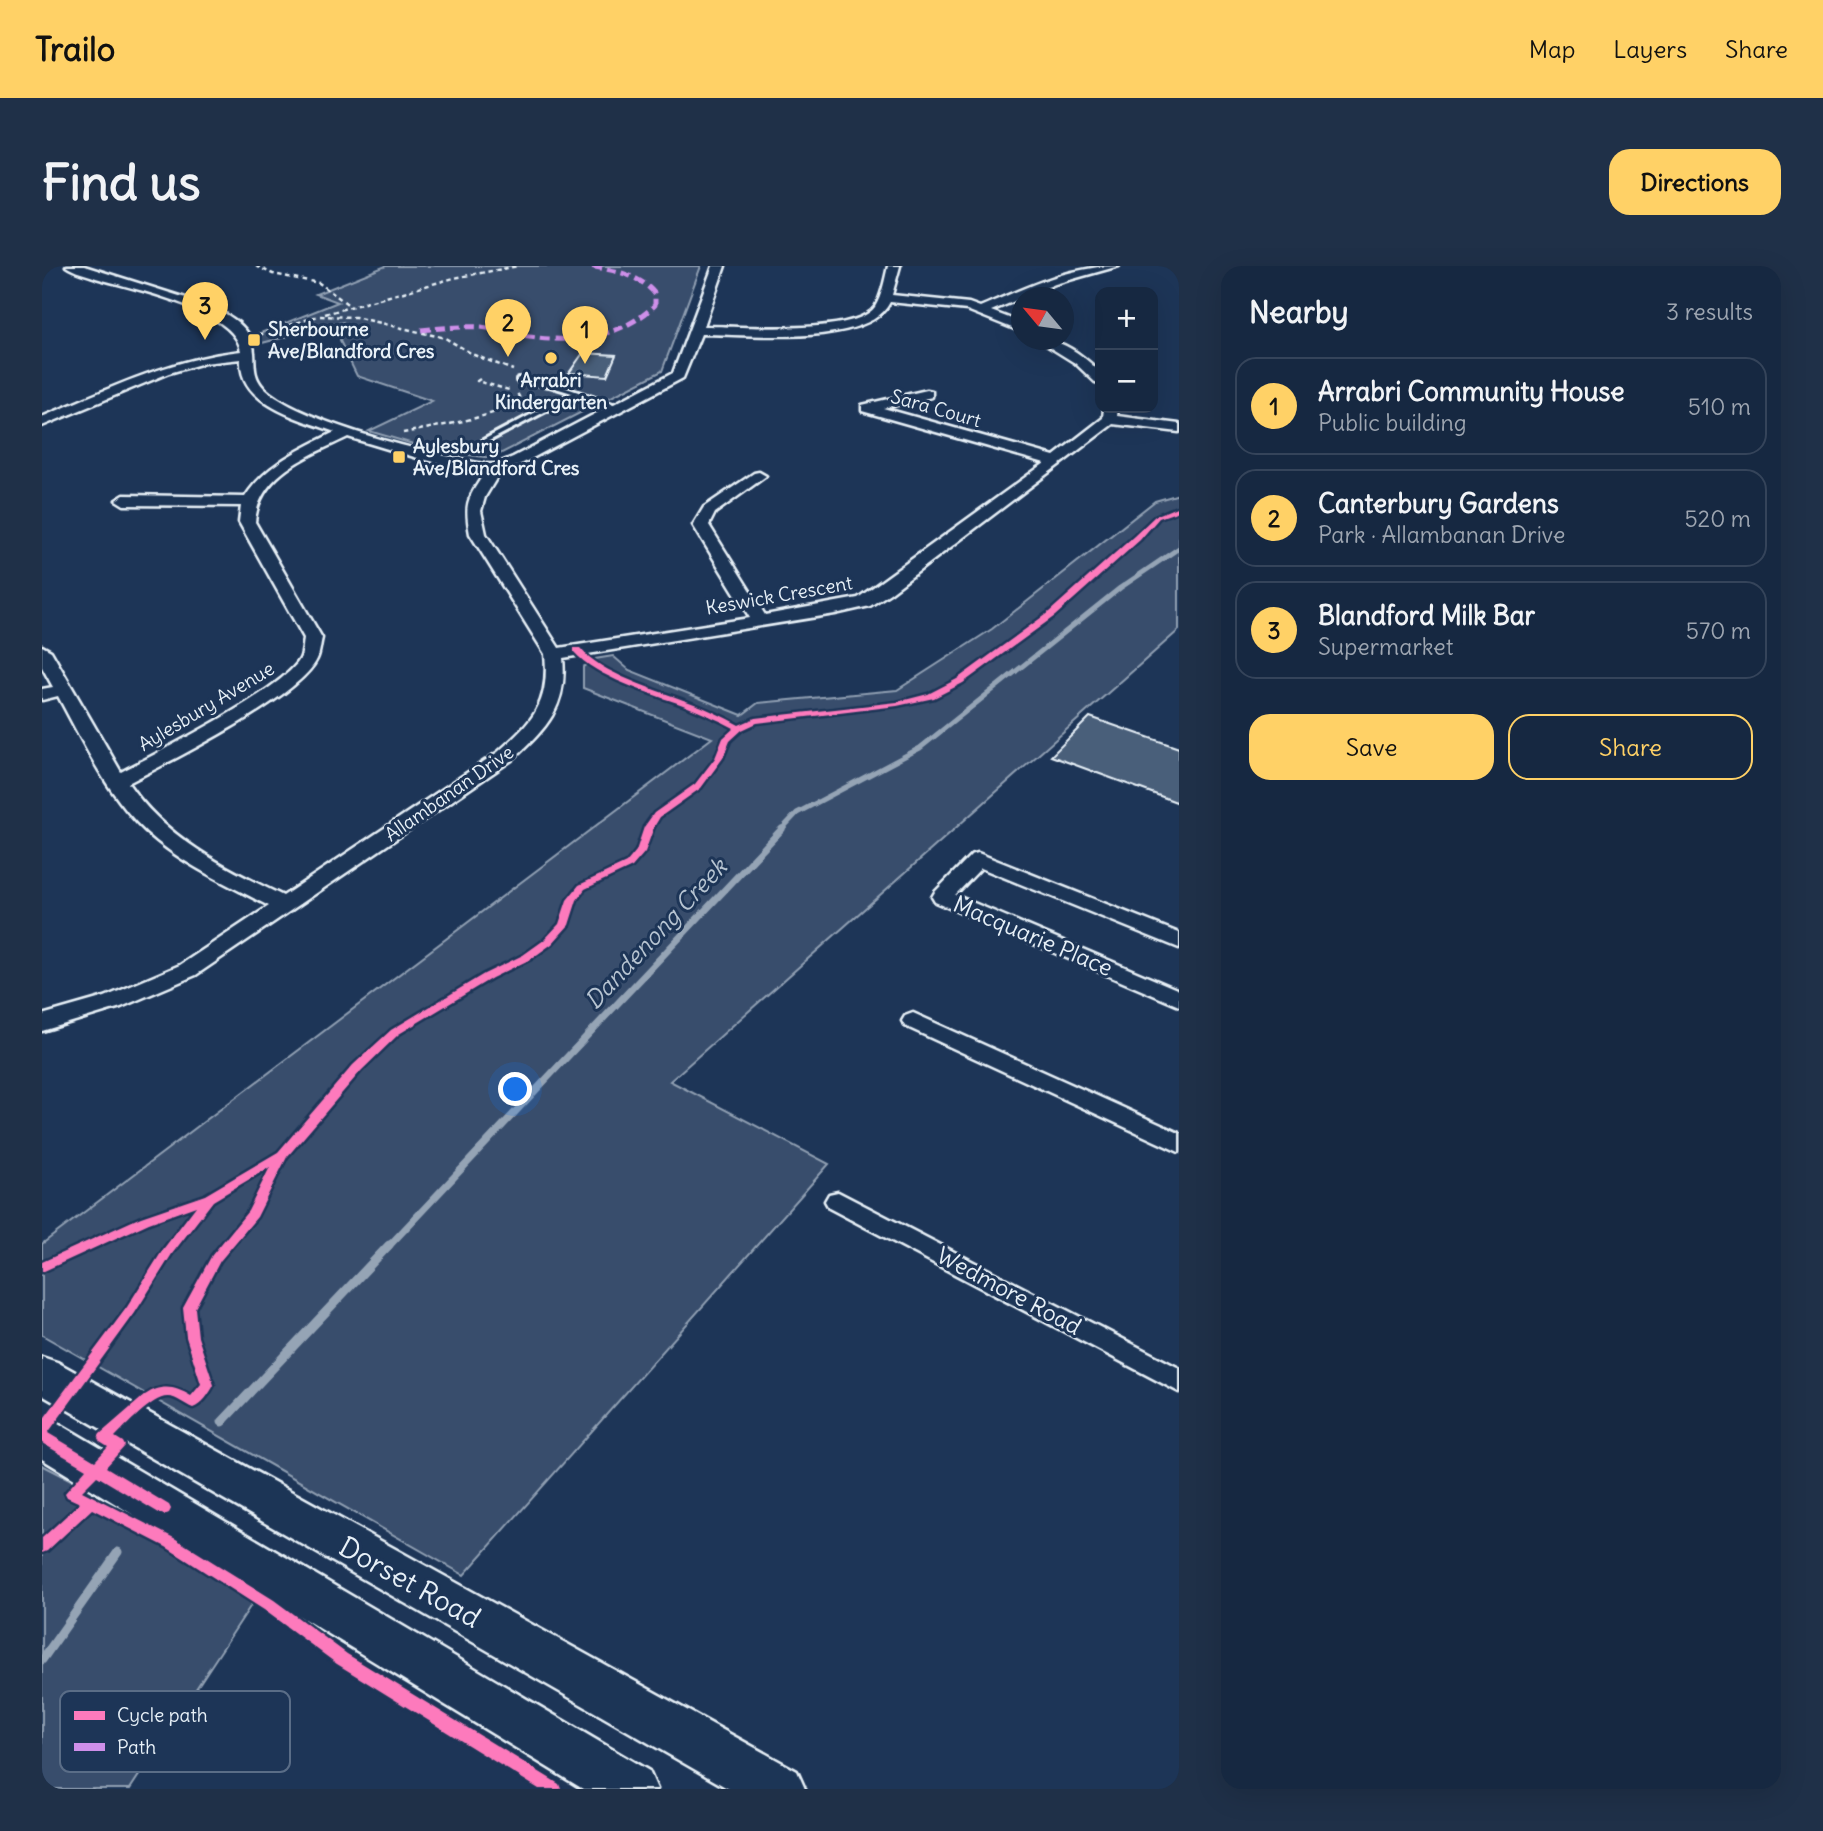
<!DOCTYPE html>
<html lang="en">
<head>
<meta charset="utf-8">
<style>
  body { margin:0; font-family:Delius,sans-serif; background:#1f3048; color:#f1f3f6 }
  .controls { position:absolute; right:21px; top:21px; display:grid; overflow:hidden; border-radius:14px; box-shadow:0 7px 28px #0002 }
  .controls button { width:63px; height:63px; display:grid; place-items:center; padding:0; border:0; border-bottom:2px solid #35445a; background:#162841; color:#f1f3f6; font:35px sans-serif }
  .compass { position:absolute; left:969px; top:21px; width:63px; height:63px; border-radius:50%; background:#162841; box-shadow:0 7px 28px #0002; rotate:299deg }
  .you { position:absolute; left:474px; top:824px; width:24px; height:24px; margin:-18px; border:5px solid #fff; border-radius:50%; background:#1a73e8; box-shadow:0 0 0 10px #1a73e833 }
  .badge { display:grid; place-items:center; width:46px; height:46px; border-radius:50%; background:#ffd166; color:#111; font-size:23px; font-weight:700 }
  .pin { position:absolute; translate:-50% -58px; filter:drop-shadow(0 2px 4px #0008) }
  .pin::after { content:''; position:absolute; top:37px; width:24px; height:21px; background:inherit; clip-path:polygon(0 0,100% 0,50% 100%) }
  .list { margin:0; padding:0; list-style:none }
  h2 { display:flex; justify-content:space-between; align-items:center; height:91px; margin:0; padding:0 28px; font-size:30px }
  h2 small { font-size:23px; font-weight:400; color:#9ea6b1 }
  .list li { display:grid; grid-template-columns:46px 1fr auto; gap:21px; align-items:center; box-sizing:border-box; height:98px; margin:0 14px 14px; padding:0 14px; border:2px solid #35445a; border-radius:21px }
  .list b { display:block; font-size:26px; white-space:nowrap }
  .list p { margin:0; font-size:23px; white-space:nowrap; color:#9ea6b1 }
  .list em { font-size:23px; font-style:normal; color:#9ea6b1 }
  .actions { display:flex; gap:14px; padding:21px 28px }
  .actions a { flex:1; padding:16px 0; border:2px solid #ffd166; border-radius:21px; text-align:center; font-size:24px; color:#ffd166 }
  .actions .main { background:#ffd166; color:#111 }
  .map { position:relative; flex:none; width:1137px; height:1523px; overflow:hidden; border-radius:21px }
  header { display:flex; align-items:center; gap:42px; box-sizing:border-box; height:98px; padding:0 35px; background:#ffd166; color:#111 }
  header strong { font-size:33px }
  nav { display:flex; gap:38px; margin-inline-start:auto; font-size:24px }
  .intro { display:flex; align-items:center; justify-content:space-between; box-sizing:border-box; height:168px; padding:0 42px }
  h1 { margin:0; font-size:49px }
  .button { padding:18px 32px; border-radius:21px; background:#ffd166; color:#111; font-size:24px; font-weight:700 }
  main { display:flex; gap:42px; padding:0 42px }
  aside { flex:1; background:#162841; border-radius:21px; box-shadow:0 7px 28px #0002 }
  .map>svg:first-child { display:block }
  .green { fill:#374d6c; stroke:#909fb2; stroke-width:2 }
  .lines { fill:none; stroke-linecap:round; stroke-linejoin:round }
  .stream-far2 { stroke:#95a4b5; stroke-width:5 }
  .stream-far1 { stroke:#95a4b5; stroke-width:7 }
  .stream { stroke:#95a4b5; stroke-width:9 }
  .building { fill:#495e7a; stroke:#e8f1f8; stroke-width:2 }
  .service-casing { stroke:#e8f1f8; stroke-width:6 }
  .minor-casing { stroke:#e8f1f8; stroke-width:5 }
  .primary-casing { stroke:#e8f1f8; stroke-width:5 }
  .path { stroke:#e8f1f8; stroke-width:2.5; stroke-dasharray:4.5 3.5; stroke-linecap:butt }
  .service { fill:#1d3557; fill-rule:evenodd }
  .minor { fill:#1d3557; fill-rule:evenodd }
  .primary { fill:#1d3557; fill-rule:evenodd }
  .quiet { stroke:#ce8fe9; stroke-width:5; stroke-dasharray:10 5; stroke-linecap:butt }
  .cycleway-casing { stroke:#1d3557; stroke-width:5 }
  .cycleway { fill:#fd7abc; fill-rule:evenodd }
  .poi-dot { fill:#ffd166; stroke:#1d3557; stroke-width:2.5 }
  .labels { text-anchor:middle; stroke-width:6; stroke-linejoin:round; paint-order:stroke }
  .far-poi-label { font-size:19px; font-weight:bold; fill:#e8f1f8; stroke:#1d3557; text-anchor:start }
  .far-street-label { font-size:19px; fill:#e8f1f8; stroke:#1d3557 }
  .street-label { font-size:23px; fill:#e8f1f8; stroke:#1d3557 }
  .water-label { font-size:24px; font-style:italic; fill:#b7c4d1; stroke:#1d3557 }
  .near-street-label { font-size:28px; fill:#e8f1f8; stroke:#1d3557 }
  .key { fill:#1d3557; stroke:#5a6d87; stroke-width:2 }
  .key-label { font-size:19px; fill:#e8f1f8 }
</style>
</head>
<body>
<header>
<strong>Trailo</strong>
<nav><a>Map</a><a>Layers</a><a>Share</a></nav>
</header>
<div class="intro"><h1>Find us</h1><a class="button">Directions</a></div>
<main>
<div class="map">
<svg width="1137" height="1523" viewBox="0 0 1137 1523">
  <rect width="100%" height="100%" fill="#1d3557"/>
  <filter id="ink" filterUnits="userSpaceOnUse"><feTurbulence type="fractalNoise" baseFrequency=".0143" numOctaves="2"/><feDisplacementMap in="SourceGraphic" scale="14" xChannelSelector="R" yChannelSelector="G"/><feConvolveMatrix kernelMatrix="1 2 1 2 8 2 1 2 1" color-interpolation-filters="sRGB"/></filter>
  <g filter="url(#ink)">
    <!-- green -->
    <path class="green" d="M344,0H659L620,105L450,192L395,185L327,165L390,135L315,110L298,75L301,56L220,77L216,68L296,36L274,28Z
      M1137,228V364L628,815L787,898L422,1309L0,1069V978L670,472L541,422V401L553,393L571,390L587,404L700,449L716,437L855,424L950,363L1113,235Z
      M0,1199L225,1315L88,1523H0Z"/>
    <g class="lines">
      <!-- stream-far2 -->
      <path class="stream-far2" d="M739,564L755,547L878,482L1078,322L1137,282"/>
      <!-- stream-far1 -->
      <path class="stream-far1" d="M346,981L740,563"/>
      <!-- stream -->
      <path class="stream" d="M180,1156L347,979
        M0,1394L76,1286"/>
    </g>
    <!-- building -->
    <path class="building" d="M541,87L574,89L565,110L527,107Z
      M1048,451L1137,482V537L1009,490Z"/>
    <g class="lines">
      <!-- service casing -->
      <g class="service-casing">
        <path id="service" d="M477,112L510,117L580,141L575,142L535,129L445,176H441V174L530,127L507,120L475,115V113Z"/>
      </g>
      <!-- minor casing -->
      <g class="minor-casing">
        <path id="minor" d="M24,0H42L166,39C187,49 211,61 212,87C213,101 211,110 222,122C255,154 372,184 419,193C428,195 441,199 451,198C457,198 465,193 471,191L631,107L671,0H683L662,60C697,60 813,70 833,41C840,30 843,13 846,0H858L850,29L927,37L938,41C983,22 1027,0 1077,0L1013,18L949,45L980,57V66L925,44L848,36C826,82 704,68 659,68L641,112L481,197L458,206L443,231L439,245L444,268L517,382L708,352L651,259L662,241L712,207L717,206L724,210L673,247L667,259L723,349L816,332L1003,197L820,145V139L885,124L890,125V131L841,142L1012,190L1061,152L1062,142H1076L1075,150L1137,158V166L1071,158L848,327L828,340L793,348L521,392C526,441 504,463 470,494L154,709L79,741L0,765V749L63,731L138,699L227,640C189,620 148,602 115,575C70,539 43,480 16,430L0,434V423L11,421L0,401V380L9,385L79,506C115,487 240,425 258,393C261,387 261,379 262,372L197,256L199,240L82,239L74,234L82,229L203,231C224,198 259,183 293,166C259,153 196,139 199,93L162,97L127,107L0,160V151C66,123 128,93 199,85C194,43 90,23 54,12C44,8 32,6 24,0ZM306,171L379,193L443,206C426,233 422,236 428,268L503,388C508,438 491,455 456,486L241,630C182,601 124,573 86,517C127,496 258,431 275,393C278,387 278,379 280,372L213,256C217,207 267,190 306,171Z
          M996,74C1020,72 1041,90 1058,106V117L1053,116L1033,97Z
          M936,587L1137,667V682L939,602L913,629L1137,724V740L893,636L890,631L893,626L929,589Z
          M871,747L1137,867V886L863,760L860,755L863,750Z
          M796,926L1137,1102V1126L787,942L783,935L787,928Z"/>
      </g>
      <!-- primary casing -->
      <g class="primary-casing">
        <path id="primary" d="M0,1091L15,1096L755,1505L763,1523H687L0,1129Z
          M0,1151L16,1157L607,1505L615,1523H541L0,1193Z"/>
      </g>
      <!-- path -->
      <path class="path" d="M214,0L231,8L277,17L308,40
        M283,48L412,12L476,0
        M217,69L276,50L313,51L403,72L432,89L471,104
        M438,113L435,115L467,124
        M361,167C399,160 445,152 480,136L475,127"/>
      <!-- service -->
      <use href="#service" class="service"/>
      <!-- minor -->
      <use href="#minor" class="minor"/>
      <!-- primary -->
      <use href="#primary" class="primary"/>
      <!-- quiet -->
      <path class="quiet" d="M379,64C399,62 419,60 439,61C455,63 470,69 487,71C532,77 579,72 613,39V28C597,8 571,4 547,0"/>
      <!-- cycleway casing -->
      <g class="cycleway-casing">
        <path id="cycleway" d="M1137,240V245L1117,252L1098,274L1013,350L921,417L892,432L855,440L715,457L700,464L688,475L681,492L659,522L618,551L612,561L603,586L590,601L543,623L535,634L527,659L510,678L489,693L450,712L357,768L319,805L245,891L215,951L178,995L153,1042L156,1071L172,1119C168,1127 160,1139 151,1142C143,1139 135,1131 126,1131C111,1130 83,1161 73,1171L81,1176L83,1180L64,1201L127,1239L129,1243L127,1247L122,1249L117,1247L55,1210L40,1225L134,1273L232,1334L305,1388L517,1518L519,1523H497L295,1398L222,1344L124,1281L50,1243L5,1285L0,1287V1272L38,1237L25,1231L23,1227L44,1203L0,1177V1155L85,1041L122,982L154,940L107,957L0,1006V996L99,951L163,929L236,886L311,799L349,764L442,708L481,689L502,674L517,658L525,634L537,619L584,597L594,585L602,561L612,547L653,518L673,492L681,472L692,462C675,453 658,446 641,439C610,428 553,411 532,386V382H538C559,408 615,424 647,436C664,442 681,450 697,459L713,452L855,436L886,428L915,413L1007,346L1092,270L1113,250ZM228,901L206,945L170,989L141,1042L144,1071L159,1118L149,1130C132,1120 120,1118 103,1129L58,1168L56,1172L58,1176L66,1181L53,1195L6,1167L93,1047L130,988L171,935Z"/>
      </g>
      <!-- cycleway -->
      <use href="#cycleway" class="cycleway"/>
    </g>
  </g>
  <!-- markers -->
  <g class="poi-dot">
    <rect x="205" y="67" width="14" height="14" rx="3.5"/>
    <circle cx="509" cy="92" r="7"/>
    <rect x="350" y="184" width="14" height="14" rx="3.5"/>
  </g>
  <g class="labels">
    <!-- far-poi labels -->
    <g class="far-poi-label">
      <text x="226" y="70">Sherbourne<tspan x="226" dy="22">Ave/Blandford Cres</tspan></text>
      <text x="509" y="121" text-anchor="middle">Arrabri<tspan x="509" dy="22">Kindergarten</tspan></text>
      <text x="371" y="187">Aylesbury<tspan x="371" dy="22">Ave/Blandford Cres</tspan></text>
    </g>
    <!-- far-street labels -->
    <g class="far-street-label">
      <text transform="translate(894 142) rotate(16)" y="7">Sara Court</text>
      <text transform="translate(737 329) rotate(-10)" y="7">Keswick Crescent</text>
      <text transform="translate(164 440) rotate(-31)" y="7">Aylesbury Avenue</text>
      <text transform="translate(407 527) rotate(-35)" y="7">Allambanan Drive</text>
    </g>
    <!-- street labels -->
    <g class="street-label">
      <text transform="translate(991 670) rotate(23)" y="8">Macquarie Place</text>
      <text transform="translate(967 1025) rotate(28)" y="8">Wedmore Road</text>
    </g>
    <!-- water labels -->
    <g class="water-label">
      <text transform="translate(614 668) rotate(-47)" y="8">Dandenong Creek</text>
    </g>
    <!-- near-street labels -->
    <g class="near-street-label">
      <text transform="translate(368 1316) rotate(29)" y="10">Dorset Road</text>
    </g>
  </g>
  <!-- legend -->
  <rect x="18" y="1425" width="230" height="81" rx="10" class="key"/>
  <rect x="32" y="1445" width="31" height="9" fill="#fd7abc"/>
  <rect x="32" y="1477" width="31" height="8" fill="#ce8fe9"/>
  <g class="key-label">
    <text x="75" y="1456">Cycle path</text>
    <text x="75" y="1488">Path</text>
  </g>
</svg>
<div class="controls">
<button>+</button>
<button>−</button>
</div>
<svg class="compass" viewBox="-18 -18 36 36"><path d="M0-13l5 13h-10z" fill="#e53935"/><path d="M0 13l5-13h-10z" fill="#9ea6b1"/></svg>
<div class="you"></div>
<div class="pin badge" style="left:543px;top:98px">1</div>
<div class="pin badge" style="left:466px;top:91px">2</div>
<div class="pin badge" style="left:163px;top:74px">3</div>
</div>
<aside>
<h2>Nearby<small>3 results</small></h2>
<ul class="list">
<li><span class="badge">1</span><div><b>Arrabri Community House</b><p>Public building</p></div><em>510 m</em></li>
<li><span class="badge">2</span><div><b>Canterbury Gardens</b><p>Park · Allambanan Drive</p></div><em>520 m</em></li>
<li><span class="badge">3</span><div><b>Blandford Milk Bar</b><p>Supermarket</p></div><em>570 m</em></li>
</ul>
<div class="actions"><a class="main">Save</a><a>Share</a></div>
</aside>
</main>
</body>
</html>
